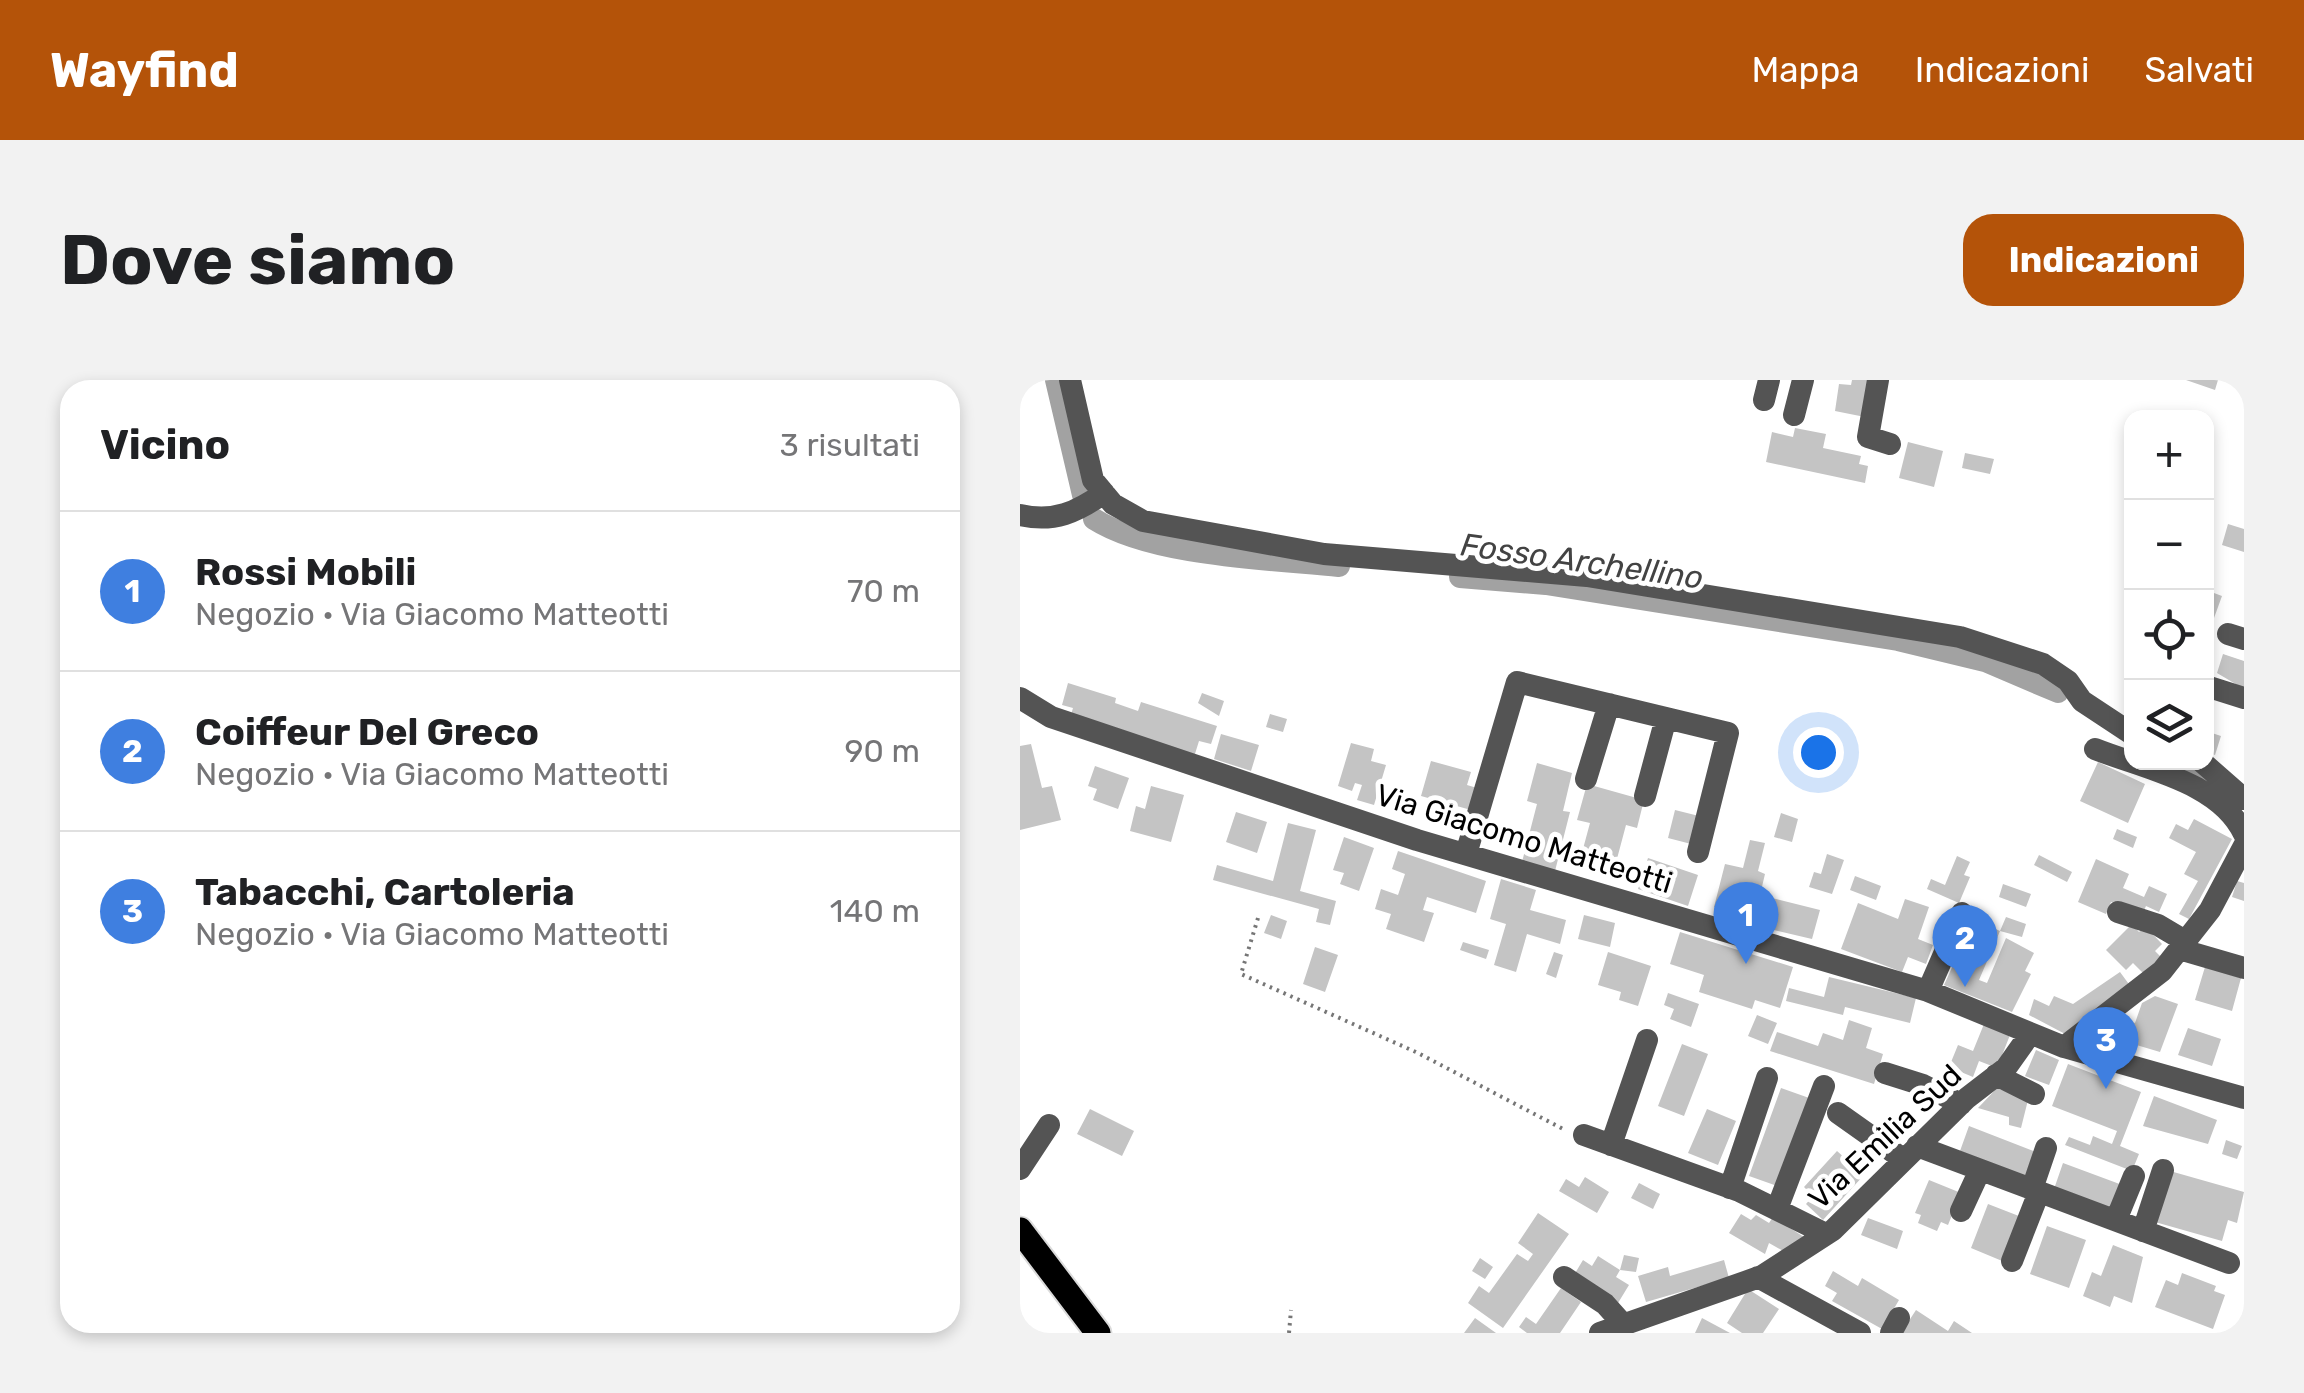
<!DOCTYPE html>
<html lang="it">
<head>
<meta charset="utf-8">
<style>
  body { margin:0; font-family:Rubik,sans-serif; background:#f2f2f2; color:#202124 }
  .controls { position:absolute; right:30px; top:30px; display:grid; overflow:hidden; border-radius:20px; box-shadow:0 5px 15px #0003 }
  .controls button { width:90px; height:90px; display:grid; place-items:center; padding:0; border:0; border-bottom:2px solid #e0e0e0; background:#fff; color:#202124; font:50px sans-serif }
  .you { position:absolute; left:798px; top:372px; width:35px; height:35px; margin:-25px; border:8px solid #fff; border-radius:50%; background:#1a73e8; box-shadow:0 0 0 15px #1a73e833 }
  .badge { display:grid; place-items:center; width:65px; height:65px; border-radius:50%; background:#b45309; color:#fff; font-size:32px; font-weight:700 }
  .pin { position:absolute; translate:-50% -82px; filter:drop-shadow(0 2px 5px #0008) }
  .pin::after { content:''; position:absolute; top:52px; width:35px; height:30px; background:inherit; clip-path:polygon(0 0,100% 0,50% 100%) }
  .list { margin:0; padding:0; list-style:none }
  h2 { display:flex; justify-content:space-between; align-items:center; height:130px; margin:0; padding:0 40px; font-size:42px }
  h2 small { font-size:32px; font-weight:400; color:#757577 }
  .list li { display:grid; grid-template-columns:65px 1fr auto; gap:30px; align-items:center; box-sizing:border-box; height:160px; padding:0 40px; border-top:2px solid #e0e0e0 }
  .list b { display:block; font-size:38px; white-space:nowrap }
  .list p { margin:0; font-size:32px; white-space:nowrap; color:#757577 }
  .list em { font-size:32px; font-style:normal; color:#757577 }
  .icon { flex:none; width:55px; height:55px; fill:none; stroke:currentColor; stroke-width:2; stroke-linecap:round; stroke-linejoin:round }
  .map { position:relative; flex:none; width:1224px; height:953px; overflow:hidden; border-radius:30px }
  header { display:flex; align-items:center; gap:60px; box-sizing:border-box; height:140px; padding:0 50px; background:#b45309; color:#fff }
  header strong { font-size:48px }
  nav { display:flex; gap:55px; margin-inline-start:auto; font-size:35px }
  .intro { display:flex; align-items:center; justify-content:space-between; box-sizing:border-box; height:240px; padding:0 60px }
  h1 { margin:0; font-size:70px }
  .button { padding:25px 45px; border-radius:30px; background:#b45309; color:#fff; font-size:35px; font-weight:700 }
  main { display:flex; gap:60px; padding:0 60px }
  aside { flex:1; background:#fff; border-radius:30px; box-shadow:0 5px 15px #0003 }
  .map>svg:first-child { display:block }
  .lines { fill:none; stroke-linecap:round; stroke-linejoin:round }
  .canal { stroke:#a2a2a2; stroke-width:22 }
  .building { fill:#c4c4c4 }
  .major-casing { stroke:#dbdbdb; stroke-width:29 }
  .path { stroke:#767676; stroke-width:4; stroke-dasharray:2.5 5; stroke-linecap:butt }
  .minor { stroke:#545454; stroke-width:22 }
  .major { stroke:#000; stroke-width:25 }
  .labels { text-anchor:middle; stroke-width:10; stroke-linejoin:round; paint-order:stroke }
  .street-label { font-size:30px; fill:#000; stroke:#fff }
  .water-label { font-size:32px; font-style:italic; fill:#434343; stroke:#fff }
</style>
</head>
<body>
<header>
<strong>Wayfind</strong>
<nav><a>Mappa</a><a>Indicazioni</a><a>Salvati</a></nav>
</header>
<div class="intro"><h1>Dove siamo</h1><a class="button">Indicazioni</a></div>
<main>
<aside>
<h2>Vicino<small>3 risultati</small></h2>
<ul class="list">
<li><span class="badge" style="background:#3f7fe0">1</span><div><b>Rossi Mobili</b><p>Negozio · Via Giacomo Matteotti</p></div><em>70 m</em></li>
<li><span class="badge" style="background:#3f7fe0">2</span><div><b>Coiffeur Del Greco</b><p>Negozio · Via Giacomo Matteotti</p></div><em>90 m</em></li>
<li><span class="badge" style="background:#3f7fe0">3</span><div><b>Tabacchi, Cartoleria</b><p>Negozio · Via Giacomo Matteotti</p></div><em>140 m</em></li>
</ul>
</aside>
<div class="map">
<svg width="1224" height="953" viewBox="0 0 1224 953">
  <rect width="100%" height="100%" fill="#fff"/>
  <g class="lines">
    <!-- canal -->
    <path class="canal" d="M36,0L63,115
      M74,139C132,176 249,179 319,186
      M440,197L526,204L878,260L965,281L1038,312
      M1153,382L1175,390L1198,408"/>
  </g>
  <!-- building -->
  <path class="building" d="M832,0H851L845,37L815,31L819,4L831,5Z
    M1166,0H1198L1195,10Z
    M775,48L806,54L803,68L841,76L839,84L848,86L845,103L746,82L752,52L773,57Z
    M888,62L923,71L914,107L879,98Z
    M945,73L974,79L970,94L942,88Z
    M1208,144L1224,149V172L1202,165Z
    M1186,210L1202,216L1194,238L1186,235Z
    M1203,274L1224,281V309L1197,293Z
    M48,303L96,318L95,323L118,331L121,322L197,346L191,364L179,361L174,377L50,338L53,328L42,325Z
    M182,313L204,321L199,336L178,323Z
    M250,334L267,339L263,352L246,347Z
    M1186,351L1201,356L1195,375L1186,372Z
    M201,354L239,365L231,391L194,379Z
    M331,363L354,369L351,381L366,385L354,425L337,420L342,405L335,403L332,411L318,406Z
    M11,364L22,408L32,406L41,440L0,450V366Z
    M411,381L451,392L447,405L457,408L451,430L401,416Z
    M1078,382L1125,404L1108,443L1060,421Z
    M517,383L552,393L543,431L550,432L535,491L502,482L517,424L507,421Z
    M75,386L109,398L98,429L73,420L77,409L68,406Z
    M567,404L624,420L617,448L606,445L594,490L560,480L570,443L557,440Z
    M131,406L164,415L151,462L110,451L116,426L125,429Z
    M655,430L683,437L675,465L648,458Z
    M216,432L247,442L237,473L206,462Z
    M761,433L778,439L772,462L754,457Z
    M1174,439L1212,459L1169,539L1159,534L1178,501L1164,494L1176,472L1149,458L1156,444L1168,450Z
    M268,443L296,450L280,511L316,521L310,545L296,542L299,529L193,500L197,485L253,501Z
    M1097,449L1117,457L1113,468L1093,459Z
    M324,457L354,468L339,511L320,504L324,493L313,490Z
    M730,460L745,463L738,491L745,494L740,515L800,530L792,559L733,545L736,537L694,527L705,484L723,488Z
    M378,471L466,501L456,533L407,517L403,530L414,533L404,562L366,549L371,534L355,529L361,509L378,515L385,494L372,489Z
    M807,474L824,480L812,514L789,507L794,492L801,494Z
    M1019,475L1052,492L1047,502L1014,485Z
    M937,476L950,482L944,495L950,497L939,523L907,509L911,499L925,505Z
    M628,478L678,495L668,526L618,509Z
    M1076,479L1109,494L1103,508L1124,517L1129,506L1147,514L1139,532L1126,526L1122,535L1091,522L1086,534L1058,522Z
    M835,496L861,506L856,520L830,510Z
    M481,499L516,510L510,530L546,540L540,564L507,554L496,592L474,585L486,544L470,539Z
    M1217,501L1224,503V521L1212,517Z
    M983,504L1011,514L1006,527L979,517Z
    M885,519L909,527L898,559L913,565L906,584L888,577L882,592L821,569L838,523L878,539Z
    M251,535L267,541L261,559L244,553Z
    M564,535L595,543L590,567L558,559Z
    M986,537L1006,544L1002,557L980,551Z
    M954,539L980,551L959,600L967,603L986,558L1014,573L1005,591L1011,594L992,632L924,605Z
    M1112,544L1119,552L1125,546L1142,564L1135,571L1141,577L1124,594L1113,583L1106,590L1086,570Z
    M660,552L773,587L760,628L735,620L732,629L679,612L684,595L650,584Z
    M443,562L469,570L466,579L440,570Z
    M295,567L318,575L305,612L283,604Z
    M534,572L543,575L536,598L526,594Z
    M588,572L631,586L618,626L599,620L601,612L578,605Z
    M1185,587L1221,598L1212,631L1175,620Z
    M1100,592L1111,607L1047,655L1009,635L1014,619L1029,626L1034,616L1053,624Z
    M809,597L896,618L890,643L825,627L823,635L766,621L769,608L804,617Z
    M648,613L679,624L671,647L650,639L654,629L644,625Z
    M1135,616L1158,624L1140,672L1093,658L1099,638L1115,643L1122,623Z
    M737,635L757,643L748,664L728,656Z
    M829,640L852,648L846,668L863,674L854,704L750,671L757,652L798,666L803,653L823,660Z
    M964,644L990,655L977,688L959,681L953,697L929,687L938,665L953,671Z
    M1168,648L1201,659L1192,686L1158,675Z
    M662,664L688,674L664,736L638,726Z
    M1016,670L1039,680L1029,705L1005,696Z
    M1048,684L1121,712L1100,766L1119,774L1112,791L1045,765L1049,757L1070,765L1073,756L1092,764L1097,751L1032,726Z
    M761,708L792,719L760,807L729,796Z
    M977,708L1008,720L1001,748L989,745V737L958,728Z
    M1134,716L1197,740L1188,764L1123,746Z
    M70,729L114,751L102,776L57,754Z
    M687,729L716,741L698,785L668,773Z
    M949,746L1016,772L1006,797L940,771Z
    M1206,760L1222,766L1217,779L1202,774Z
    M817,771L844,795L803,840L786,824L793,816L784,807Z
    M1043,783L1105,806L1096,832L1034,809Z
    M1150,791L1224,812L1217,843L1208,840L1202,861L1135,842Z
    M565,797L589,812L577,833L539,811L546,799L559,807Z
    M909,800L941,813L928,845L921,842L917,851L898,843L901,835L895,833Z
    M619,803L640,814L633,829L611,818Z
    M968,824L1004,838L987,883L951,868Z
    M518,833L549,854L483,948L448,923L459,906L469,913L497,874L508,881L513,874L498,863Z
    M721,834L731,840L736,835L749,843L753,837L787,859L765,872L749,863L745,874L709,853Z
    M848,838L883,851L877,869L841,855Z
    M1027,846L1066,860L1049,908L1010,894Z
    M1093,865L1123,877L1112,923L1094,916L1090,927L1063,916L1072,892L1081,896Z
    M604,875L619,878L616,892L600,890L596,897L609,905L598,923L554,895L563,880L572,886L578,876L600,890Z
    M460,878L473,887L465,899L452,891Z
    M704,880L709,898L626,922L618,896L648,887L650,896Z
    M813,891L838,906L842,898L879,920L862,949L812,921L817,913L805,906Z
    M1162,893L1196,906L1194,911L1205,915L1193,949L1135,927L1146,900L1158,905Z
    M541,908L561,922L540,953H507L499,947L506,937L516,944Z
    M728,909L759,929L743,953H722L707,943Z
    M896,930L928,951L934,941L952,953H881Z
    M455,938L476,953H444Z
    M682,938L710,953H675Z"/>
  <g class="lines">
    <!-- major casing -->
    <g class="major-casing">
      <path id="major" d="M0,850L78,953"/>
    </g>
    <!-- path -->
    <path class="path" d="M238,538L221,594L398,673L543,749
      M269,953L271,930"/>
    <!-- minor -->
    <path class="minor" d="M50,0L73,100L93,124L123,141L304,174L567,196L940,257L1023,284L1048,301L1062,321L1112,354
      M858,0L848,57L870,64
      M744,20L749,0
      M774,35L783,0
      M0,135C34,143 57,132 84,113
      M1208,254L1224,259
      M1186,306L1224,318
      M0,318L31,337L397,460L908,611L1044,667L1224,718
      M1075,369C1125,389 1200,402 1224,454
      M1182,382L1224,419
      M566,399L589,324
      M625,416L646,338
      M446,474L497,302L708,353L678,472
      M1098,532L1138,545L1165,561
      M1159,569L1224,588
      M908,611L942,533
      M1044,667L1142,591L1190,530L1224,466
      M865,693L903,705L941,724
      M976,695L1014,714
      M818,733L883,779
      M564,755L719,811L806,854
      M591,765L627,660
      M897,766L1209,883
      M0,789L29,745
      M710,808L747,698
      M1012,809L1026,768
      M757,829L804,706
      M941,831L960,790
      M1096,840L1114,796
      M1123,851L1143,790
      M992,881L1019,812
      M544,897L585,924L602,943
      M738,897L840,953
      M580,953L742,896L813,850L947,718L986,688L1010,654
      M871,953L879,938"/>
    <!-- major -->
    <use href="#major" class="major"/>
  </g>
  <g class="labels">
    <!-- street labels -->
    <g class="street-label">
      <text transform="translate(504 459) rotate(17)" y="10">Via Giacomo Matteotti</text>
      <text transform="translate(865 757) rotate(-43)" y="10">Via Emilia Sud</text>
    </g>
    <!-- water labels -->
    <g class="water-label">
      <text transform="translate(562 181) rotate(8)" y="11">Fosso Archellino</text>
    </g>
  </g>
</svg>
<div class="controls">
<button>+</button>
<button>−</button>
<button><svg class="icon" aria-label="locate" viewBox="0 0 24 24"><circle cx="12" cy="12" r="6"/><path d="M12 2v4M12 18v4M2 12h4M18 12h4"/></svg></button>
<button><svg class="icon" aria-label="layers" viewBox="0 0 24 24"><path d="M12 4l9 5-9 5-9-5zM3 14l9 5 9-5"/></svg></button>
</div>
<div class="you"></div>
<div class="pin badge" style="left:726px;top:584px;background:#3f7fe0">1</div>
<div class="pin badge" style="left:945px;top:607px;background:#3f7fe0">2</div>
<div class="pin badge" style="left:1086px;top:709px;background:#3f7fe0">3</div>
</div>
</main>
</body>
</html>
